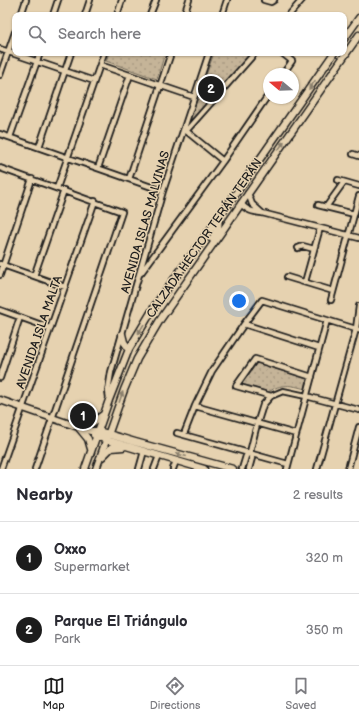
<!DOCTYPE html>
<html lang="en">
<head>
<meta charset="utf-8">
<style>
  body { margin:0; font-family:"Balsamiq Sans",sans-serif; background:#f2f2f3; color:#2b2b33 }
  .compass { position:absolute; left:263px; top:68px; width:36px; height:36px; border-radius:50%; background:#fff; box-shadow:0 1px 3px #0004; rotate:289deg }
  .you { position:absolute; left:239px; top:301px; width:14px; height:14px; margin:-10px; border:3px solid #fff; border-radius:50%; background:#1a73e8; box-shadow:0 0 0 6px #1a73e833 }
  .badge { display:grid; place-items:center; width:26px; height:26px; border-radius:50%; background:#1c1c1c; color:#fff; font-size:13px; font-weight:700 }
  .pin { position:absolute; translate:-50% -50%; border:2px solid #fff; box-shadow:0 1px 4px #0006 }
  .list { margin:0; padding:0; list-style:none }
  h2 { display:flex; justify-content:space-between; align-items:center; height:52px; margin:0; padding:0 16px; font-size:17px }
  h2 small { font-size:13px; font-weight:400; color:#7c7c81 }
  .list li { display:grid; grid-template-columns:26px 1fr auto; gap:12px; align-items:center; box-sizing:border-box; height:72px; padding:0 16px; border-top:1px solid #e1e1e2 }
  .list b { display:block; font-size:15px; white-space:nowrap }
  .list p { margin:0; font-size:13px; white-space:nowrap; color:#7c7c81 }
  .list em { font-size:13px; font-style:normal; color:#7c7c81 }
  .icon { flex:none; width:22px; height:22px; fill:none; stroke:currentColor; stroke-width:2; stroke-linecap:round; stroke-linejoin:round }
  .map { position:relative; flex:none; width:359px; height:469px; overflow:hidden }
  .search { position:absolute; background:#fff; box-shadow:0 1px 3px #0004; left:12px; right:12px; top:12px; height:44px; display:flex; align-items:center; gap:10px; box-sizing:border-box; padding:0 14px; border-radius:8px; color:#7c7c81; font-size:15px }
  .sheet { height:196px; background:#fff }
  nav { display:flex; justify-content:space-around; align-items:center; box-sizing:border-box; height:56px; border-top:1px solid #e1e1e2; background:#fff; font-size:11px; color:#7c7c81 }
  nav a { display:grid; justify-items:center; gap:2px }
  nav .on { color:#1c1c1c }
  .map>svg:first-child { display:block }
  .green { fill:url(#green-dots); stroke:#70685a }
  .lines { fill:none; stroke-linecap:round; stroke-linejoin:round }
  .minor-casing { stroke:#1c1c1c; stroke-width:8 }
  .major-casing { stroke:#1c1c1c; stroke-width:9 }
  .minor { stroke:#e6d2b0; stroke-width:4.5 }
  .major { stroke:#e6d2b0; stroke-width:6 }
  .oneway { fill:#8b806d }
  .labels { text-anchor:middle; stroke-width:3; stroke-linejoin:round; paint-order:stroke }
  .street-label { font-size:12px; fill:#1c1c1c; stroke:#e6d2b0 }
</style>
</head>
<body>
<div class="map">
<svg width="359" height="469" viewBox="0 0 359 469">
  <defs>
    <pattern id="green-dots" width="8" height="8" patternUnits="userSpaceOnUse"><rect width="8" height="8" fill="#c5b498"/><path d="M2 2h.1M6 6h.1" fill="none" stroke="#a99a82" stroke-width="1.8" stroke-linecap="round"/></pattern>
  </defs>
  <rect width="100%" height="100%" fill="#e6d2b0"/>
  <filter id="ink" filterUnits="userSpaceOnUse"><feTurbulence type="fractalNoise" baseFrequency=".025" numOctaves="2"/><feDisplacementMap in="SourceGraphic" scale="8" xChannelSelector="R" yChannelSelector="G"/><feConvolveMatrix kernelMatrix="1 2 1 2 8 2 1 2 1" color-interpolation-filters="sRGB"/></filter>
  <g filter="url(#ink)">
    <!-- green -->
    <path class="green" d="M109,53H165L157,79L106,61Z
      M214,53H254L188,125Z
      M257,363L307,379L305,389C292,385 280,383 269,392L242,384Z"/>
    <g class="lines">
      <!-- minor casing -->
      <g class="minor-casing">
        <path id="minor" d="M264,0L271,2L274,0
          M21,15L26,0
          M53,15L58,0
          M85,15L90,0
          M117,15L122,0
          M150,15L156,0
          M184,15L189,0
          M222,15L227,0
          M289,15L302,0
          M0,49L94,81
          M282,53L292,61L283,74
          M100,65L194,97
          M0,75L15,32
          M185,130L223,161
          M186,131L255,53
          M0,134L163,191
          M10,137L40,53
          M39,147L71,53
          M353,154L359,156
          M0,168L122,212L35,469
          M98,168L130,75
          M129,179L171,53
          M338,180L359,186
          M57,188L104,53
          M248,193L252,204L262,213
          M241,203C246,211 254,212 262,213L359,238
          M318,205L354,214
          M326,207L344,182
          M298,248L303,246L314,249
          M0,264L65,287
          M141,273L223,161L269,94
          M0,275L32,179
          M34,276L64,190
          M287,277L333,291
          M305,282L320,228
          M331,300L359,196
          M0,310L50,328
          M244,324L319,348
          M0,378L20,317
          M271,396L236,386L255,359L312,377
          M109,398L108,391L111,372L163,191L209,53
          M195,406L296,434
          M177,433L288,464
          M184,434L195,406L212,371L244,324L262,300L359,330
          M1,469L95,201
          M139,469L144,451
          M154,469L159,456
          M173,469L176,461
          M242,469L246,456L250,452
          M249,469L252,458L250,452L257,424L263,405L271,396L283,391L306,396L359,410
          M287,469L327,320
          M317,469L356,329L359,306
          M348,469L359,427"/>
      </g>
      <!-- major casing -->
      <g class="major-casing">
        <path id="major" d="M344,39L359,18
          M212,239C216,232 220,227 218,219
          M122,334L124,342L129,349
          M0,400L90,431H98L135,442L233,469
          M80,427L92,423L103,415
          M79,428L88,439L91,449
          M94,435L106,440L204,469
          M102,457L111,448L123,447
          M85,469L109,400L129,349L156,304L218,219L334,53
          M96,469L124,390L137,359L160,320L359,35"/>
      </g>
      <!-- minor -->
      <use href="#minor" class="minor"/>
      <!-- major -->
      <use href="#major" class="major"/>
    </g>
    <!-- one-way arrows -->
    <defs><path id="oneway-solid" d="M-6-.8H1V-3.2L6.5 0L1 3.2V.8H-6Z"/></defs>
    <g class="oneway">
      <use href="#oneway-solid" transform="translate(312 85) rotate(125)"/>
      <use href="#oneway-solid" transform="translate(281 146) rotate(-55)"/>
      <use href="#oneway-solid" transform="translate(141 329) rotate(121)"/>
      <use href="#oneway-solid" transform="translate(121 397) rotate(-71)"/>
      <use href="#oneway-solid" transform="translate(181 455) rotate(-165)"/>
    </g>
  </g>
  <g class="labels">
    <!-- street labels -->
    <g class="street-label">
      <text transform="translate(145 222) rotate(-74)" y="4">AVENIDA ISLAS MALVINAS</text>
      <text transform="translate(204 238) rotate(-55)" y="4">CALZADA HÉCTOR TERÁN TERÁN</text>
      <text transform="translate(39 332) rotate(-71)" y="4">AVENIDA ISLA MALTA</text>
    </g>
  </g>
</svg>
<svg class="compass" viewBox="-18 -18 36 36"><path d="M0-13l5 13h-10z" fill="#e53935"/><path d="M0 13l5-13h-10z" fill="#7c7c81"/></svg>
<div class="you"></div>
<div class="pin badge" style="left:83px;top:416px">1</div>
<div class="pin badge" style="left:211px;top:89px">2</div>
<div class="search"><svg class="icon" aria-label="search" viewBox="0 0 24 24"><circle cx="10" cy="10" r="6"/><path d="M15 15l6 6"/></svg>Search here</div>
</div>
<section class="sheet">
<h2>Nearby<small>2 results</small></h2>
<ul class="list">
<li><span class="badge">1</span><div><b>Oxxo</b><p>Supermarket</p></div><em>320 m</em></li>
<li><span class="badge">2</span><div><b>Parque El Triángulo</b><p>Park</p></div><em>350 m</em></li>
</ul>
</section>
<nav>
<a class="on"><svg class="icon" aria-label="map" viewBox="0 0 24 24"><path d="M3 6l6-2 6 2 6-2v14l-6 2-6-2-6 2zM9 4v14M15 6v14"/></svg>Map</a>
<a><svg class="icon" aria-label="directions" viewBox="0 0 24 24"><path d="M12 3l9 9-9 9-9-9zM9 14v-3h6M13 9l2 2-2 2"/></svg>Directions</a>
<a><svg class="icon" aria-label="saved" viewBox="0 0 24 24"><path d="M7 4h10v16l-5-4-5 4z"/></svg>Saved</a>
</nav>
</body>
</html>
